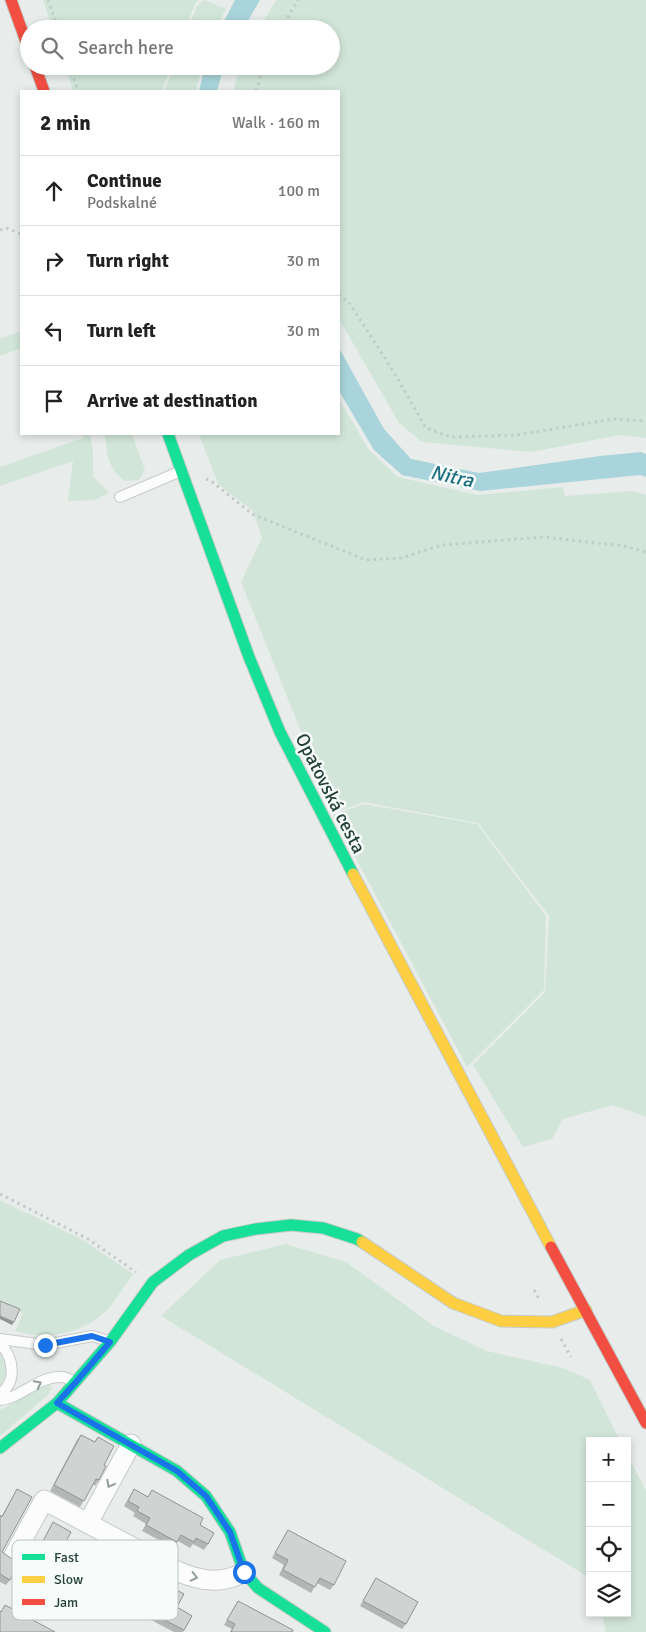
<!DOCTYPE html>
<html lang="en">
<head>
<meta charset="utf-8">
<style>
  body { margin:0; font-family:Signika,sans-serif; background:#f6f6f6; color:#222 }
  .controls { position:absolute; right:15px; bottom:15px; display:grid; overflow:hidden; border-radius:0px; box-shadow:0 2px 8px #0003 }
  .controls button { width:45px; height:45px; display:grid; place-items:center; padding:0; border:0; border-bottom:1px solid #e0e0e0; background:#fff; color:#222; font:25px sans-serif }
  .stop { position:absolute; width:15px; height:15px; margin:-11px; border:4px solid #1a73e8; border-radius:50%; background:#fff }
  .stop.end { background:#1a73e8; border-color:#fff; box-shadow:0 1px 5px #0008 }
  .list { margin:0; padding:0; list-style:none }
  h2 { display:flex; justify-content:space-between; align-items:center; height:65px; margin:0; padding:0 20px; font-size:21px }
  h2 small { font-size:16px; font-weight:400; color:#767676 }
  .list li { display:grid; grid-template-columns:32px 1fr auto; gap:15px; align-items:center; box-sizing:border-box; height:70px; padding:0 20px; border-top:1px solid #e0e0e0 }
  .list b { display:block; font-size:19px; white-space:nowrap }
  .list p { margin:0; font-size:16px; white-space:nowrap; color:#767676 }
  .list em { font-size:16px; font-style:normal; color:#767676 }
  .icon { flex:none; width:28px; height:28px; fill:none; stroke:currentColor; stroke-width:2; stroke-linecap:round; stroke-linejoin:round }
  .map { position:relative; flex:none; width:646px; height:1632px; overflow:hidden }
  .search { position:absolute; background:#fff; box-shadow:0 2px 8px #0003; left:20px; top:20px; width:320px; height:55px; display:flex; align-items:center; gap:12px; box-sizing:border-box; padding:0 18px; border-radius:28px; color:#767676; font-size:19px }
  .panel { position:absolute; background:#fff; box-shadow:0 2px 8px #0003; left:20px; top:90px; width:320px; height:345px; border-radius:0px }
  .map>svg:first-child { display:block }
  .green { fill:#d1e6d8 }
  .water { fill:#a9d4db }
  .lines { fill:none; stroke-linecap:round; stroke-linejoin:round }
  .lane-casing { stroke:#c5cac8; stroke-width:12 }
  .street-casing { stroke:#c5cac8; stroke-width:21 }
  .fast-casing { stroke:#c3cbc8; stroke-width:13 }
  .slow-casing { stroke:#c3cbc8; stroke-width:13 }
  .jam-casing { stroke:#c3cbc8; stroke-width:13 }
  .path { stroke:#c3ccca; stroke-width:3; stroke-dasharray:2.5 4; stroke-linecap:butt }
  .lane { stroke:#fcfcfc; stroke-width:10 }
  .street { stroke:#fcfcfc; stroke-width:19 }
  .fast { stroke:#16e098; stroke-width:11 }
  .slow { stroke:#ffcf43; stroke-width:11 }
  .jam { stroke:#f24e42; stroke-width:11 }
  .wall { fill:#b2b6b5 }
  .shaded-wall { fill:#919493 }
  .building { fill:#cfd4d2; stroke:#919493 }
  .oneway { stroke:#909f9b }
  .route { stroke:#1a73e8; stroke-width:6 }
  .labels { text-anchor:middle; stroke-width:5; stroke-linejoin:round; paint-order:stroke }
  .street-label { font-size:19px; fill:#24423a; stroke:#f7fbf9 }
  .water-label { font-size:20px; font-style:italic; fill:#1c6f80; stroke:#f7fbf9 }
  .key { fill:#f7fbf9; stroke:#b8c4c0; stroke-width:1 }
  .key-label { font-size:14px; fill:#24423a }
</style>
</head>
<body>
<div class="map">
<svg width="646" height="1632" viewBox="0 0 646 1632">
  <rect width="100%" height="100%" fill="#e8edeb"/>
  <!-- green -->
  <path class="green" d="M43,0H198L195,4L185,29H53Z
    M205,0L226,9L216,29H188L197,6Z
    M276,0H646V438L621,435L531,452L422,442L399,423L339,319V91H234L235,83L242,66H331V29H259Z
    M65,66H171L162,91H73Z
    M174,66H202L196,91H164Z
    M21,331V348L0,356V339Z
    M339,399L369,450L398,477L478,495L563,487L565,496L633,491L646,495V1117L613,1105L563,1119L552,1139L523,1147L473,1065L545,992L549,916L478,823L363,802L340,811L310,754L241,582L262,538L253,511L218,484L199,434H339Z
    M83,434H90L93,451V476L109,493L95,500L68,501L73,461L0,486V467L83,438Z
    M105,434H132L145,470L139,480L125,481C107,467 107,455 105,434Z
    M364,804L477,824L546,916L544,990L467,1067L333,815Z
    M0,1200L83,1240L133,1274C124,1287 116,1301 105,1312C81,1335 46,1340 15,1331L23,1313L0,1303Z
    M286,1244L346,1262L434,1326L487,1351L563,1368L590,1380L620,1441H590V1578L161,1316L220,1260Z
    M0,1353C8,1364 8,1376 0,1386Z
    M49,1384L52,1387L49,1394L0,1436V1410Z
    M627,1454L646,1491V1632H606L602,1613H627Z"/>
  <!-- water -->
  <path class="water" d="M235,0H260L243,29H220Z
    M205,66H224L217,91H199Z
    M339,348L384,429L411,459L479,473L600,456L641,452L646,454V477L640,475L480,491L402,475L374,450L339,391Z"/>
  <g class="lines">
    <!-- lane casing -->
    <g class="lane-casing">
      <path id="lane" d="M120,497L181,471
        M0,1339L45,1345L92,1336L109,1341
        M0,1343C13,1357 18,1381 0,1394
        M0,1400C22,1398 39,1375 62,1377C66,1377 70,1380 73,1381"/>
    </g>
    <!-- street casing -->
    <g class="street-casing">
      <path id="street" d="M88,1523L131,1444
        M14,1555L44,1500L177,1571C200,1581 222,1585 244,1572"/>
    </g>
    <!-- fast casing -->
    <g class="fast-casing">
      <path id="fast" d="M168,434L249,657L280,732L353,874
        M57,1403L177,1471L206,1496L230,1532L244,1572L258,1588L325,1632
        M0,1448L57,1403L110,1342L153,1282L189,1255L223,1236L256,1229L291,1225L323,1228L357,1239L362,1242"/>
    </g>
    <!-- slow casing -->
    <g class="slow-casing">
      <path id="slow" d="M353,874L551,1247
        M362,1242L453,1303L501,1321L552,1322L586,1310"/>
    </g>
    <!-- jam casing -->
    <g class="jam-casing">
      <path id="jam" d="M11,0L29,50
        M35,66L44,91
        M551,1247L646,1423"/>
    </g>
    <!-- path -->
    <path class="path" d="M48,0L58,29
      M281,29L298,0
      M70,66L78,91
      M256,91L264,66
      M0,230L6,228L21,234
      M339,294L350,304L390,366L426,428L451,437L517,435L613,419L646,421
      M206,479L210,480L252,514L366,560L401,558L442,545L543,537L624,546L646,552
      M0,1194L88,1239L136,1272
      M534,1290L540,1301
      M561,1339L571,1357"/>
    <!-- lane -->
    <use href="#lane" class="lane"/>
    <!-- street -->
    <use href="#street" class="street"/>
    <!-- fast -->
    <use href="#fast" class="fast"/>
    <!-- slow -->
    <use href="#slow" class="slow"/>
    <!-- jam -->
    <use href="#jam" class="jam"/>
  </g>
  <!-- wall -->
  <path class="wall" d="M81,1435L95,1442L98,1437L104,1465L99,1480L95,1486L93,1484L80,1507L50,1491L77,1440Z
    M17,1489L2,1552L10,1580L6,1585L0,1582V1515L2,1516Z
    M134,1489L148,1497L152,1490L200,1525L208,1544L204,1550L193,1544L190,1548L178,1541L174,1548L142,1531L146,1524L133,1516L135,1513L124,1506Z
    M53,1522L64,1545L72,1568L68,1573L39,1557L43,1548L40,1546Z
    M288,1530L334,1585L330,1590L317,1583L311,1593L279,1575L284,1565L272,1558Z
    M110,1553L121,1577L128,1600L124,1605L95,1589V1579Z
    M376,1578L406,1624L402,1629L360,1606Z
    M166,1584L177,1607L192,1616L183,1632H174L151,1620L155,1610L152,1608Z
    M238,1601L292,1632H230L232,1629L224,1625Z"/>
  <!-- shaded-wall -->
  <path class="shaded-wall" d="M0,1316L14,1322L12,1325L0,1319Z"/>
  <!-- building -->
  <path class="building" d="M0,1301L20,1309L14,1322L0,1316Z
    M81,1435L95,1442L98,1437L114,1446L104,1465L106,1466L99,1480L96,1479L84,1501L54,1485Z
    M17,1489L32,1497L2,1552L12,1559L20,1562L10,1580L0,1574V1515L2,1517Z
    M134,1489L148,1497L152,1490L203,1518L200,1525L214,1533L208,1544L196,1538L194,1542L181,1535L177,1542L146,1525L150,1518L137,1511L139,1507L128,1501Z
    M53,1522L71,1532L64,1545L79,1554L72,1568L43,1552L47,1543L43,1541Z
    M288,1530L346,1561L334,1585L320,1578L315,1587L283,1570L288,1560L275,1553Z
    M376,1578L418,1602L406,1624L363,1601Z
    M166,1584L184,1594L177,1607L192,1616L184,1630L155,1615L159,1605L156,1603Z
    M238,1601L293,1630L292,1632H231L235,1624L227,1620Z
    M5,1605L55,1632H0V1611L1,1612Z"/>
  <!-- one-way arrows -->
  <defs><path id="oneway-chevron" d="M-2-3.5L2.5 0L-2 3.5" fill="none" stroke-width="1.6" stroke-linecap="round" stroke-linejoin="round" transform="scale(1.25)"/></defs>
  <g class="oneway">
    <use href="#oneway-chevron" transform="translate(38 1384) rotate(-27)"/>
    <use href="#oneway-chevron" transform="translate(110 1484) rotate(118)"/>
    <use href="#oneway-chevron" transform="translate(194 1577) rotate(14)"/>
  </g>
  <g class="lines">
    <!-- route -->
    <path class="route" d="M45,1345L92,1336L110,1342L76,1382L57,1403L177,1471L206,1496L230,1532L244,1572"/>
  </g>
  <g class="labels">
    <!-- street labels -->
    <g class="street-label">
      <text transform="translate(331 793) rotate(63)" y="7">Opatovská cesta</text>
    </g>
    <!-- water labels -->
    <g class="water-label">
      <text transform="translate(452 476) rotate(12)" y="7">Nitra</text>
    </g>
  </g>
  <!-- legend -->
  <rect x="12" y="1540" width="166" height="80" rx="8" class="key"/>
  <rect x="22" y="1554" width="23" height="6" fill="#16e098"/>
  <rect x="22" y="1576" width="23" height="7" fill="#ffcf43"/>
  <rect x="22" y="1599" width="23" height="6" fill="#f24e42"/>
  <g class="key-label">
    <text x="54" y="1562">Fast</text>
    <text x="54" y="1584">Slow</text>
    <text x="54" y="1607">Jam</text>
  </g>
</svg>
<div class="controls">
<button>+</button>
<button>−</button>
<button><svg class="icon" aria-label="locate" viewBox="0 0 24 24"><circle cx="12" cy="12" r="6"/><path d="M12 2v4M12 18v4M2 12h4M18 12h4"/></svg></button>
<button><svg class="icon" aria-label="layers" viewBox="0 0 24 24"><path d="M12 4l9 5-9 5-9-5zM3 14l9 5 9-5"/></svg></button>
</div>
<div class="stop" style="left:244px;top:1572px"></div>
<div class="stop end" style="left:45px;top:1345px"></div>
<div class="search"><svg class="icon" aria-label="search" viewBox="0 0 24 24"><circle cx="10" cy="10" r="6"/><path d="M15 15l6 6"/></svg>Search here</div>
<section class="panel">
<h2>2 min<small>Walk · 160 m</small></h2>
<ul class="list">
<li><svg class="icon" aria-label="ahead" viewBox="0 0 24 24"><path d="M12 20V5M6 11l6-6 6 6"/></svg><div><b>Continue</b><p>Podskalné</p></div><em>100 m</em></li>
<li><svg class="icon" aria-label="right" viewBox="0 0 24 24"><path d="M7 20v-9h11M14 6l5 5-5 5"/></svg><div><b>Turn right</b></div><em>30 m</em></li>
<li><svg class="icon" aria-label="left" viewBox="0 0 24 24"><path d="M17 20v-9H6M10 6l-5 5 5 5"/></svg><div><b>Turn left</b></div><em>30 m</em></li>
<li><svg class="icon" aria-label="arrive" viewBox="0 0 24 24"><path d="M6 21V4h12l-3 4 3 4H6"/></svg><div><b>Arrive at destination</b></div></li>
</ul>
</section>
</div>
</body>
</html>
